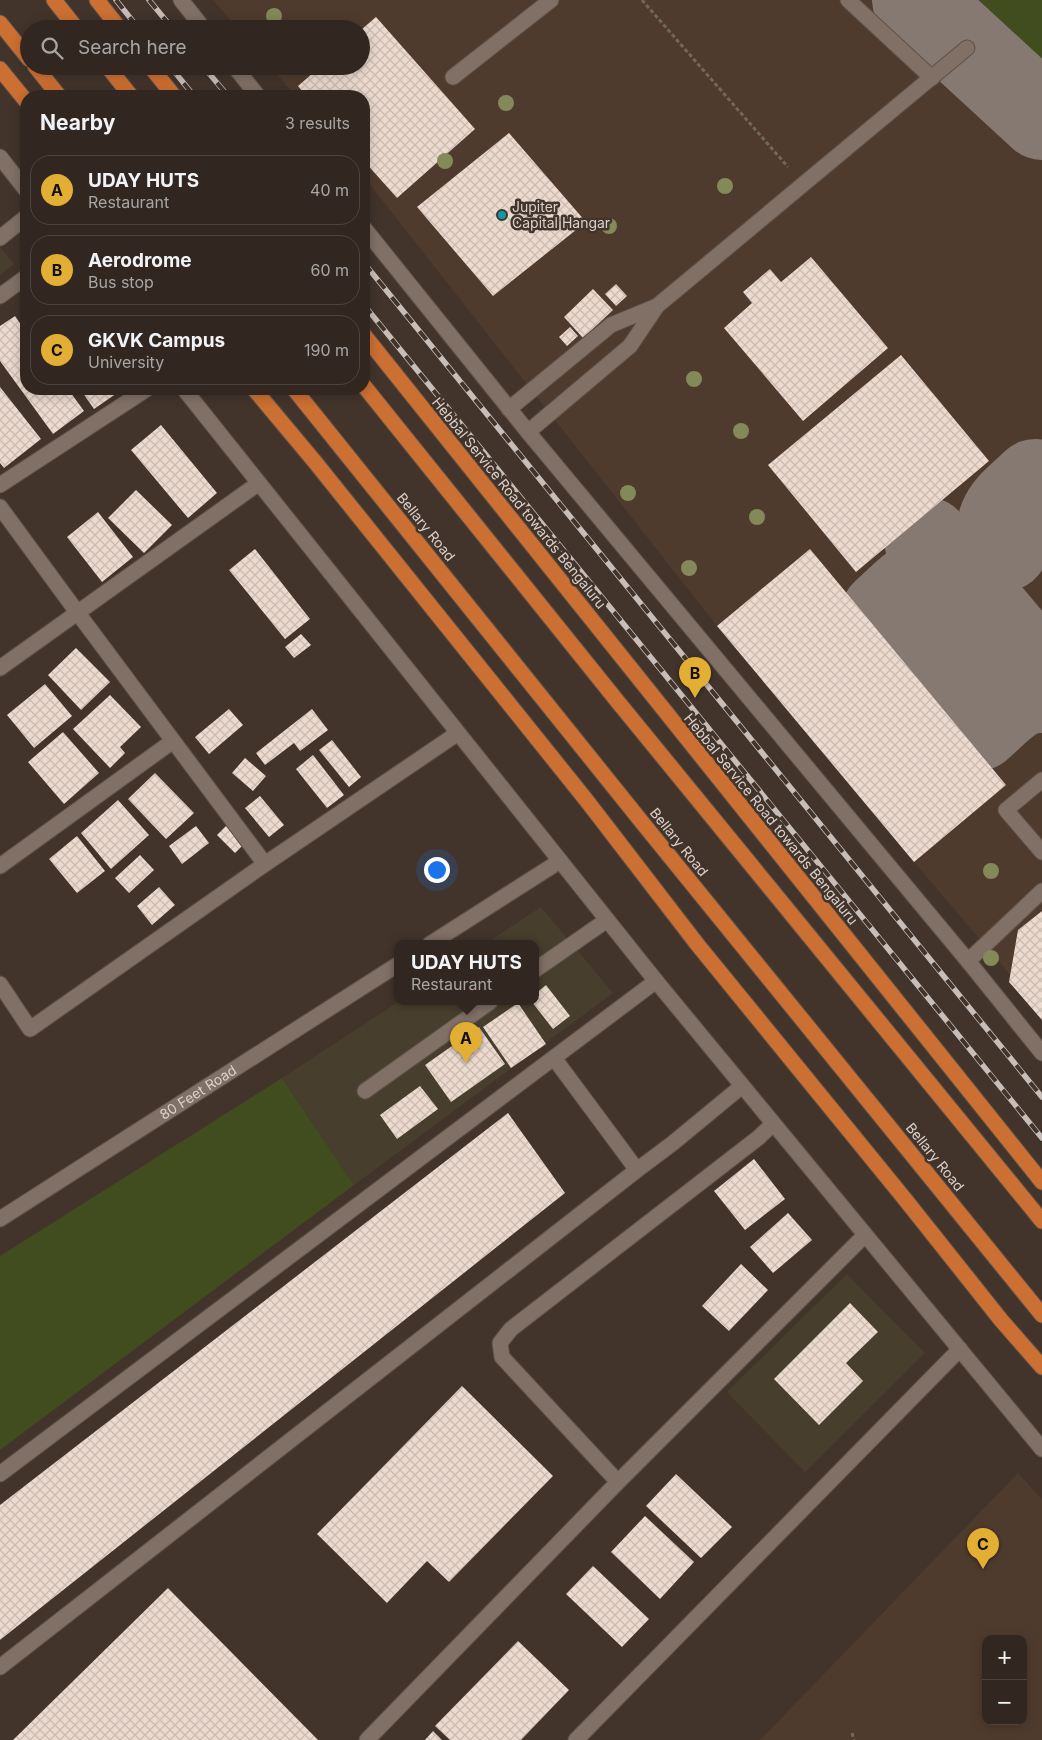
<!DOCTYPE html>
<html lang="en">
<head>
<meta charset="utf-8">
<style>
  body { margin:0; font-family:Inter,sans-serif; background:#3d332d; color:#f1f3f6 }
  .controls { position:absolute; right:15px; bottom:15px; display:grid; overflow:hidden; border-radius:10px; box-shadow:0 2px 12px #0003 }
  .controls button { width:45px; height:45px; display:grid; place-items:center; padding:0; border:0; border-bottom:1px solid #4d443e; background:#322720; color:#f1f3f6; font:25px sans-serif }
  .you { position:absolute; left:436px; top:869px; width:18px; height:18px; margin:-12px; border:4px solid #fff; border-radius:50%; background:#1a73e8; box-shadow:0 0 0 8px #1a73e833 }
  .badge { display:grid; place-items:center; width:32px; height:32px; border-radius:50%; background:#e3ae34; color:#111; font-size:16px; font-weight:700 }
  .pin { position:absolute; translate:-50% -41px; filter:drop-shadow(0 1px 2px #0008) }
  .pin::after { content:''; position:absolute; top:26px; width:18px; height:15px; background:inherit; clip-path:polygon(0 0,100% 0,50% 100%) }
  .popup { position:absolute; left:394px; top:940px; width:145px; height:65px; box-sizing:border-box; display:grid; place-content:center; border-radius:10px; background:#322720; filter:drop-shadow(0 1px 4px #0005); font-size:16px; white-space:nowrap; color:#a8a5a5 }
  .popup b { font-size:19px; color:#f1f3f6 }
  .popup::after { content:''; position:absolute; left:50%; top:100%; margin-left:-10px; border:10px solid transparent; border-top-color:#322720 }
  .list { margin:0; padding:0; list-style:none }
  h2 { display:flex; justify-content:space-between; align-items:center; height:65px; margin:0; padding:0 20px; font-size:21px }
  h2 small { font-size:16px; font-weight:400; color:#a8a5a5 }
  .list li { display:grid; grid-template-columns:32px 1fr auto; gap:15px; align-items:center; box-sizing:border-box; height:70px; margin:0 10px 10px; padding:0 10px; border:1px solid #4d443e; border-radius:20px }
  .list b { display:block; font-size:19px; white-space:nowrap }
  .list p { margin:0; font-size:16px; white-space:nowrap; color:#a8a5a5 }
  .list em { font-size:16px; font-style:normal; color:#a8a5a5 }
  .icon { flex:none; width:28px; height:28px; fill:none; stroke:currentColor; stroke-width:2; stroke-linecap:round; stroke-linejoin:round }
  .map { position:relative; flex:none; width:1042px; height:1740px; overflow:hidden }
  .search { position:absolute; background:#322720; box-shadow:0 2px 12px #0003; left:20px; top:20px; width:350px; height:55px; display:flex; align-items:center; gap:12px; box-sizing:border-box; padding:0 18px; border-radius:28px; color:#a8a5a5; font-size:19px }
  .panel { position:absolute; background:#322720; box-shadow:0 2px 12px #0003; left:20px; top:90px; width:350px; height:305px; border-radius:20px }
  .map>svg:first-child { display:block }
  .commercial { fill:#483e2d }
  .built { fill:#4f3b2e; fill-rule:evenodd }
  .green { fill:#414c1f }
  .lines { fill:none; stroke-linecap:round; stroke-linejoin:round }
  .taxiway { stroke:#857972; stroke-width:86 }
  .building { fill:url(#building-cross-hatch) }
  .lane-casing { stroke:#5d524b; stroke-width:17 }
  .street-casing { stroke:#5d524b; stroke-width:17 }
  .secondary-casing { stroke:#5d524b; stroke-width:17 }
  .highway-casing { stroke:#5d524b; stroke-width:17 }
  .path { stroke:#72665e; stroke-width:3; stroke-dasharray:4 2.5; stroke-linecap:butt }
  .lane { stroke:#807066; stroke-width:15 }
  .street { stroke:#807066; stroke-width:15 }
  .secondary { stroke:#807066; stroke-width:15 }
  .highway { stroke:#cc6f32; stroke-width:15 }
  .rail-casing { stroke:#c8beb9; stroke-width:5.5 }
  .rail { stroke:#42342b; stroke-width:4; stroke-dasharray:11; stroke-linecap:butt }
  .tree { fill:#838958 }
  .culture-dot { fill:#0f9aa8; stroke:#42342b; stroke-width:2 }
  .labels { text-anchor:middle; stroke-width:5; stroke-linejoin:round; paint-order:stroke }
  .poi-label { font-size:14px; fill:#dad1cc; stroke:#42342b; text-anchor:start }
  .street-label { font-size:14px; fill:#dad1cc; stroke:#42342b }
</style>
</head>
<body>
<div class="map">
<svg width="1042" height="1740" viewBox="0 0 1042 1740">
  <defs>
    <pattern id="building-cross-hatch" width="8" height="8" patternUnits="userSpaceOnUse" patternTransform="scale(1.25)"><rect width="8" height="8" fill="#ecdacf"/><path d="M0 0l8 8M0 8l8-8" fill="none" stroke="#cabbb2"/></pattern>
  </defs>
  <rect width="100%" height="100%" fill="#42342b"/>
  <!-- commercial -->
  <path class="commercial" d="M0,247L14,264L0,275Z
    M541,907L613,993L354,1185L282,1078L398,1002H535V944H485Z
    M847,1274L925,1353L805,1472L727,1392Z"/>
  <!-- built -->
  <path class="built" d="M213,0H1042V1012L914,862L717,626L364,177V96H295L270,66H361V29H238Z
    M1018,1473L1042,1499V1740H760ZM986,1639H1023V1721H986Z"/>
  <!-- green -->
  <path class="green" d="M945,0H1042V92Z
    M282,1078L354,1185L0,1450V1256Z"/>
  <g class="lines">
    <!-- taxiway -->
    <path class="taxiway" d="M915,0L1042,117
      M927,540L1042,678
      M1005,548C988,518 1015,501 1035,482
      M884,613C907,593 931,561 962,583
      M931,669C946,656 970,629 990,629C997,629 1002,634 1008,637
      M978,728C997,712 1015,688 1042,690"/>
  </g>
  <!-- building -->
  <path class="building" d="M376,17L475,129L397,198L364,161V96H306L298,86L321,66H361V30Z
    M509,133L586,222L493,296L417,207Z
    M811,257L888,348L803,421L724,328L752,303L743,292L770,269L781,282Z
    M616,284L627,296L616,306L605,294Z
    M593,289L613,310L583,338L564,317Z
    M15,316L26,332V389H68L84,411L53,434L0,361V326Z
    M570,327L578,336L567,346L559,337Z
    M901,355L989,461L856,572L768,465Z
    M0,387L41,439L4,468L0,463Z
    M80,389H123L94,409Z
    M161,425L217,493L188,518L131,450Z
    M136,490L172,525L144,553L108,518Z
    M98,512L133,557L102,582L67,537Z
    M255,549L310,619L285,639L229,570Z
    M810,549L1006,785L914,862L717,626Z
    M301,634L311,645L294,658L285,647Z
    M76,648L110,682L81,710L48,675Z
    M45,684L72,716L34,748L7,715Z
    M110,695L141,727L120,747L125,753L110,768L73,729Z
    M229,709L243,725L209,754L195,737Z
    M312,709L328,730L300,751L294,743L265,765L256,753Z
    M63,732L99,773L64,804L28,762Z
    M332,740L361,777L349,787L319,750Z
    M313,755L344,795L327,808L296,769Z
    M245,758L266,776L253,791L232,773Z
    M155,773L194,813L166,839L128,799Z
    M260,796L284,825L269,837L245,808Z
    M118,800L149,835L111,869L81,833Z
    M227,825L245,843L235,853L217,835Z
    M196,826L209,843L182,864L169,846Z
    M77,836L105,871L77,893L49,859Z
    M140,855L154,870L129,893L115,878Z
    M159,887L175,905L152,925L137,906Z
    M1042,911V1020L1009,982L1018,930Z
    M546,985L570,1016L553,1029L532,1002H535V994Z
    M518,1003L546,1044L511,1068L483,1027Z
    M479,1027L505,1064L451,1102L425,1065Z
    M420,1086L438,1109L397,1139L380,1115Z
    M508,1113L565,1193L0,1640V1505Z
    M754,1159L785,1199L745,1230L714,1191Z
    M788,1213L812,1240L773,1273L750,1247Z
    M741,1264L768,1290L729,1331L702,1306Z
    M850,1303L878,1332L846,1363L863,1381L819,1425L774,1379Z
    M462,1386L553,1476L449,1582L427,1561L387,1603L317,1534Z
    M676,1474L732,1527L701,1558L646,1506Z
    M645,1516L694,1562L660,1599L611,1552Z
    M593,1566L649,1619L622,1647L566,1594Z
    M168,1588L318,1740H13Z
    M518,1641L569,1690L521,1740H450L435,1726Z
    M433,1731L442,1740H425Z"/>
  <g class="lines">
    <!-- lane casing -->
    <g class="lane-casing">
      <path id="lane" d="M848,0L932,78
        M453,77L551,0
        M0,238L26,217
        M509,409L611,325L657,306L967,48
        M528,432L630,346L657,306
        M1042,780L1006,810L1042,852
        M968,961L1042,891
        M535,970L607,920
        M365,1091L490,1002
        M637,1170L673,1143L742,1086
        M0,1474L656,981
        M618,1482L502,1357L500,1343L511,1329L758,1138L773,1124
        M0,1667L637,1170L554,1058
        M367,1740L618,1482L865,1235"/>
    </g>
    <!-- street casing -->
    <g class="street-casing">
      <path id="street" d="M0,296L26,277
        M0,485L147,389
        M0,507L77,612L265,864
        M0,668L259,483
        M0,866L173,741
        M0,984L30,1029L265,864L458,733
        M576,1740L960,1349"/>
    </g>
    <!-- secondary casing -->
    <g class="secondary-casing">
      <g id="secondary">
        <path d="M181,0L204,29"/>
        <path d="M234,66L258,96"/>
        <path d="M0,157L26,190"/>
        <path d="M364,228L528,432L968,961L1042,1053"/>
        <path d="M184,389L656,981L1042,1449"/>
        <path d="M430,944L560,861"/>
        <path id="s1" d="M0,1219L397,965"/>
      </g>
    </g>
    <!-- highway casing -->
    <g class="highway-casing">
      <path id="highway" d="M54,0L77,29
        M97,0L120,29
        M0,23L29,59
        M35,66L59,96
        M107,66L131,96
        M150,66L174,96
        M0,69L26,101
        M364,335L1042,1182
        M364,386L618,702L1042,1221
        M254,389L315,462L587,801L697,944L904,1198L1001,1320L1042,1367
        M294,389L641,821L1042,1315"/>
    </g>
    <!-- path -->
    <path class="path" d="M642,0L788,167
      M852,1733L854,1740"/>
    <!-- lane -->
    <use href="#lane" class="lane"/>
    <!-- street -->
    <use href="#street" class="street"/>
    <!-- secondary -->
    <use href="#secondary" class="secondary"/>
    <!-- highway -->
    <use href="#highway" class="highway"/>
    <!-- rail casing -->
    <g class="rail-casing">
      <path id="rail" d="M116,0L139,29
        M149,0L173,29
        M170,66L194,96
        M203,66L228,96
        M364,263L1042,1097
        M364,305L1042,1138"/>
    </g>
    <!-- rail -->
    <use href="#rail" class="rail"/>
  </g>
  <!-- trees -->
  <g class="tree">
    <circle cx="274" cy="16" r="8"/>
    <circle cx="506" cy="103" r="8"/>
    <circle cx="445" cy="161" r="8"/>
    <circle cx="725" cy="186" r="8"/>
    <circle cx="609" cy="226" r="8"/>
    <circle cx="694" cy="379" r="8"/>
    <circle cx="741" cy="431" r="8"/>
    <circle cx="628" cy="493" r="8"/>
    <circle cx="757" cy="517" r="8"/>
    <circle cx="689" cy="568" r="8"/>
    <circle cx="991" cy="871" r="8"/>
    <circle cx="991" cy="958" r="8"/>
  </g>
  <!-- markers -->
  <circle class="culture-dot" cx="502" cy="215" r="5"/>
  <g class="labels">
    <!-- poi labels -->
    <g class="poi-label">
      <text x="512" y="212">Jupiter<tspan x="512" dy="16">Capital Hangar</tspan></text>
    </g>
    <!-- street labels -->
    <g class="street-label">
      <text transform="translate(519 503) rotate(51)" y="5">Hebbal Service Road towards Bengaluru</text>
      <text transform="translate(426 527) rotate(51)" y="5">Bellary Road</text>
      <text transform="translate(771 819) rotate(51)" y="5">Hebbal Service Road towards Bengaluru</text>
      <text transform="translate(679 842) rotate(51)" y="5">Bellary Road</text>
      <text dy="5" stroke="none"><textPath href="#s1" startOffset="235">80 Feet Road</textPath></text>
      <text transform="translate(935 1157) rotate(51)" y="5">Bellary Road</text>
    </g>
  </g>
</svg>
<div class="controls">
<button>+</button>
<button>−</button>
</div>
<div class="you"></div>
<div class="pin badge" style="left:466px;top:1063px">A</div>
<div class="popup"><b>UDAY HUTS</b>Restaurant</div>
<div class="pin badge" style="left:695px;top:698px">B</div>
<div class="pin badge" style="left:983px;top:1569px">C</div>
<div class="search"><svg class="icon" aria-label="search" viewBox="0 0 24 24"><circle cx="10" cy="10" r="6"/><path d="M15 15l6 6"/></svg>Search here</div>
<section class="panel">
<h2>Nearby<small>3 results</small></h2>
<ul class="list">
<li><span class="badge">A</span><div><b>UDAY HUTS</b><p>Restaurant</p></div><em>40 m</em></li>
<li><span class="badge">B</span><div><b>Aerodrome</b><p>Bus stop</p></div><em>60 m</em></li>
<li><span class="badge">C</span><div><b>GKVK Campus</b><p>University</p></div><em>190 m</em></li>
</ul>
</section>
</div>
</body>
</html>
